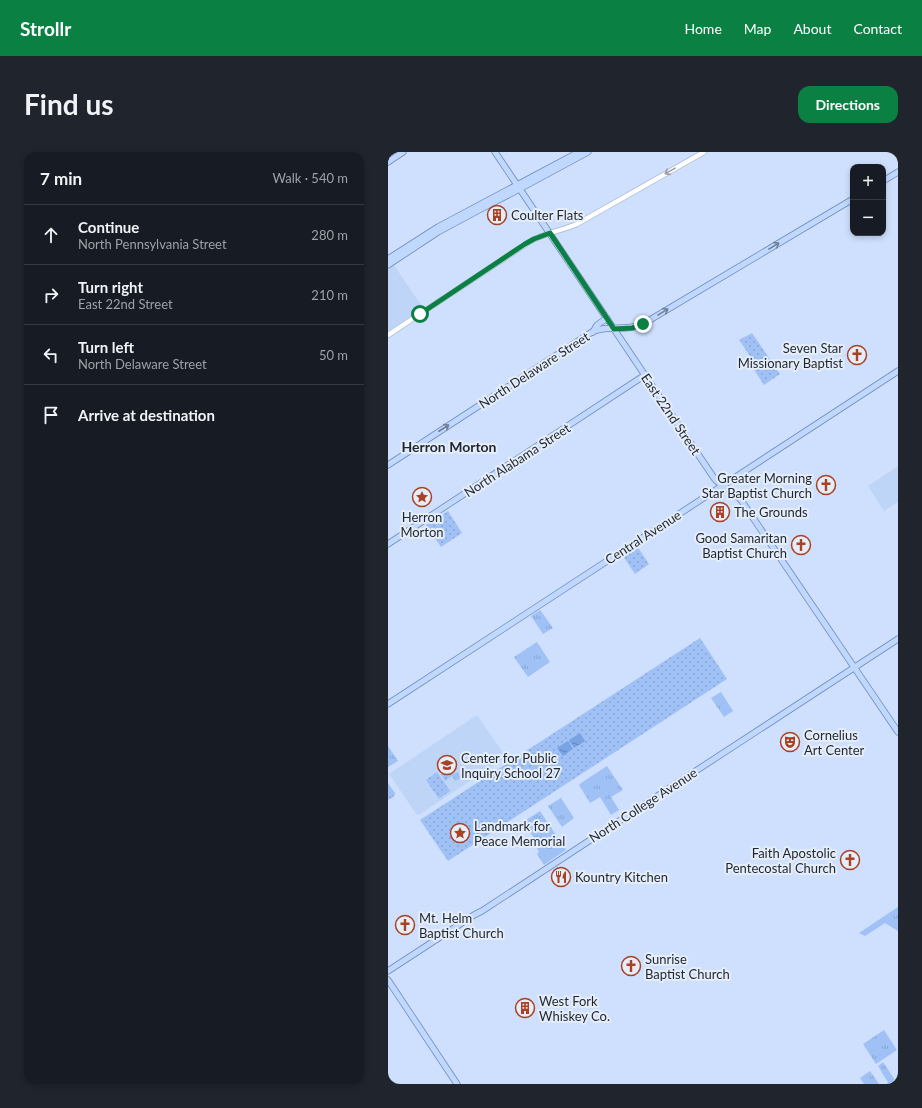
<!DOCTYPE html>
<html lang="en">
<head>
<meta charset="utf-8">
<style>
  body { margin:0; font-family:Lato,sans-serif; background:#20242c; color:#f1f3f6 }
  .controls { position:absolute; right:12px; top:12px; display:grid; overflow:hidden; border-radius:8px; box-shadow:0 2px 6px #0003 }
  .controls button { width:36px; height:36px; display:grid; place-items:center; padding:0; border:0; border-bottom:1px solid #363941; background:#171b24; color:#f1f3f6; font:20px sans-serif }
  .stop { position:absolute; width:12px; height:12px; margin:-9px; border:3px solid #0b8043; border-radius:50%; background:#fff }
  .stop.end { background:#0b8043; border-color:#fff; box-shadow:0 1px 4px #0008 }
  .list { margin:0; padding:0; list-style:none }
  h2 { display:flex; justify-content:space-between; align-items:center; height:52px; margin:0; padding:0 16px; font-size:17px }
  h2 small { font-size:13px; font-weight:400; color:#9ea1a6 }
  .list li { display:grid; grid-template-columns:26px 1fr auto; gap:12px; align-items:center; box-sizing:border-box; height:60px; padding:0 16px; border-top:1px solid #363941 }
  .list b { display:block; font-size:15px; white-space:nowrap }
  .list p { margin:0; font-size:13px; white-space:nowrap; color:#9ea1a6 }
  .list em { font-size:13px; font-style:normal; color:#9ea1a6 }
  .icon { flex:none; width:22px; height:22px; fill:none; stroke:currentColor; stroke-width:2; stroke-linecap:round; stroke-linejoin:round }
  .map { position:relative; flex:none; width:510px; height:932px; overflow:hidden; border-radius:12px }
  header { display:flex; align-items:center; gap:24px; box-sizing:border-box; height:56px; padding:0 20px; background:#0b8043; color:#fff }
  header strong { font-size:19px }
  nav { display:flex; gap:22px; margin-inline-start:auto; font-size:14px }
  .intro { display:flex; align-items:center; justify-content:space-between; box-sizing:border-box; height:96px; padding:0 24px }
  h1 { margin:0; font-size:28px }
  .button { padding:10px 18px; border-radius:12px; background:#0b8043; color:#fff; font-size:14px; font-weight:700 }
  main { display:flex; gap:24px; padding:0 24px }
  aside { flex:1; background:#171b24; border-radius:12px; box-shadow:0 2px 6px #0003 }
  .map>svg:first-child { display:block }
  .built { fill:#bed5f8 }
  .grass { fill:url(#grass-tufts) }
  .park { fill:url(#park-dots) }
  .pitch { fill:#9fc1f6 }
  .water { fill:url(#water-ripples) }
  .lines { fill:none; stroke-linecap:round; stroke-linejoin:round }
  .minor-casing { stroke:#a5b6d3; stroke-width:6 }
  .major-casing { stroke:#6e89b6; stroke-width:7 }
  .minor { stroke:#fff; stroke-width:4.5 }
  .major { stroke:#c1d8fe; stroke-width:5.5 }
  .oneway { stroke:#9a9da2 }
  .oneway2 { stroke:#707f98 }
  .route { stroke:#0b8043; stroke-width:5 }
  .labels { text-anchor:middle; stroke-width:4; stroke-linejoin:round; paint-order:stroke }
  .poi-label { font-size:13px; fill:#1f2631; stroke:#e5edf9; text-anchor:start }
  .street-label { font-size:13px; fill:#1f2631; stroke:#e5edf9 }
  .neighbourhood-label { font-size:14px; font-weight:bold; fill:#1f2631; stroke:#e5edf9 }
</style>
</head>
<body>
<header>
<strong>Strollr</strong>
<nav><a>Home</a><a>Map</a><a>About</a><a>Contact</a></nav>
</header>
<div class="intro"><h1>Find us</h1><a class="button">Directions</a></div>
<main>
<aside>
<h2>7 min<small>Walk · 540 m</small></h2>
<ul class="list">
<li><svg class="icon" aria-label="ahead" viewBox="0 0 24 24"><path d="M12 20V5M6 11l6-6 6 6"/></svg><div><b>Continue</b><p>North Pennsylvania Street</p></div><em>280 m</em></li>
<li><svg class="icon" aria-label="right" viewBox="0 0 24 24"><path d="M7 20v-9h11M14 6l5 5-5 5"/></svg><div><b>Turn right</b><p>East 22nd Street</p></div><em>210 m</em></li>
<li><svg class="icon" aria-label="left" viewBox="0 0 24 24"><path d="M17 20v-9H6M10 6l-5 5 5 5"/></svg><div><b>Turn left</b><p>North Delaware Street</p></div><em>50 m</em></li>
<li><svg class="icon" aria-label="arrive" viewBox="0 0 24 24"><path d="M6 21V4h12l-3 4 3 4H6"/></svg><div><b>Arrive at destination</b></div></li>
</ul>
</aside>
<div class="map">
<svg width="510" height="932" viewBox="0 0 510 932">
  <defs>
    <pattern id="grass-tufts" width="24" height="20" patternUnits="userSpaceOnUse"><rect width="24" height="20" fill="#9fc1f6"/><path d="M3 7l-1-3M5 7V3M7 7l1-3M15 17l-1-3M17 17v-4M19 17l1-3" fill="none" stroke="#88a6d3"/></pattern>
    <pattern id="park-dots" width="8" height="8" patternUnits="userSpaceOnUse"><rect width="8" height="8" fill="#9fc1f6"/><path d="M2 2h.1M6 6h.1" fill="none" stroke="#88a6d3" stroke-width="1.8" stroke-linecap="round"/></pattern>
    <pattern id="water-ripples" width="26" height="14" patternUnits="userSpaceOnUse"><rect width="26" height="14" fill="#7aa3e4"/><path d="M2 4q2-2 4 0t4 0M15 11q2-2 4 0t4 0" fill="none" stroke="#6385b9"/></pattern>
  </defs>
  <rect width="100%" height="100%" fill="#cee0fe"/>
  <!-- built -->
  <path class="built" d="M6,113L35,156L0,179V117Z
    M510,314V350L496,359L480,334Z
    M89,563L118,605L31,663H29L1,622Z"/>
  <!-- grass -->
  <path class="grass" d="M152,458L165,476L155,482L143,464Z
    M149,490L162,510L140,525L126,505Z
    M333,540L345,559L336,565L323,546Z
    M0,594L10,609L0,615Z
    M219,614L235,638L223,645L231,658L223,663L212,645L202,651L191,633L193,631Z
    M0,631L7,641C7,645 3,646 0,648Z
    M173,646L186,666L174,675L160,654Z
    M152,659L178,698L156,713L149,702L151,700L146,691L148,689L135,670Z
    M510,755V779L497,771L477,784L471,781Z
    M496,878L509,898L488,912L475,892Z
    M495,910L509,931L501,932L490,914Z
    M482,919L491,932H476L472,926Z"/>
  <!-- park -->
  <path class="park" d="M364,181L392,222L376,233L363,213L366,210L351,188Z
    M60,359L74,381L53,395L38,373Z
    M249,396L251,397L261,412L247,422L235,404Z
    M312,486L339,527L60,709L32,668Z
    M61,617L65,622L69,620L73,626L67,629L64,624L57,629L53,622Z
    M49,620L62,639L51,647L38,628Z"/>
  <!-- pitch -->
  <path class="pitch" d="M154,600L159,609L146,617L141,609Z"/>
  <!-- water -->
  <path class="water" d="M192,581L197,589L186,596L181,588Z
    M180,589L185,597L175,604L169,596Z"/>
  <g class="lines">
    <!-- minor casing -->
    <g class="minor-casing">
      <path id="minor" d="M0,183L141,90C156,81 173,79 189,72L316,0"/>
    </g>
    <!-- major casing -->
    <g class="major-casing">
      <path id="major" d="M107,0L326,326C333,335 345,338 353,348L510,580
        M0,10L15,0
        M495,29L510,20
        M0,107L50,75L191,0
        M0,113L50,80L89,59L124,41L200,0
        M205,180L209,173L219,166
        M0,313L204,180C220,172 239,180 255,172L465,47
        M0,392L257,223
        M0,552L510,219
        M0,819L86,763L94,759L277,639L510,487
        M0,828L69,932"/>
    </g>
    <!-- minor -->
    <use href="#minor" class="minor"/>
    <!-- major -->
    <use href="#major" class="major"/>
  </g>
  <!-- one-way arrows -->
  <defs><path id="oneway-shaft" d="M-6 0H5M1.5-3L5.5 0L1.5 3" fill="none" stroke-width="1.6" stroke-linecap="round" stroke-linejoin="round"/></defs>
  <use class="oneway" href="#oneway-shaft" transform="translate(282 19) rotate(151)"/>
  <g class="oneway2">
    <use href="#oneway-shaft" transform="translate(386 94) rotate(-31)"/>
    <use href="#oneway-shaft" transform="translate(275 160) rotate(-31)"/>
    <use href="#oneway-shaft" transform="translate(56 276) rotate(-33)"/>
  </g>
  <g class="lines">
    <!-- route -->
    <path class="route" d="M32,162L137,92L146,87L162,81L226,177L244,176L255,172"/>
  </g>
  <!-- icons -->
  <defs>
    <g id="building-ring" transform="scale(1)"><circle r="9.5" fill="#e5edf9" stroke="#a94124" stroke-width="1.5"/><path d="M-4-6H4V6H1V3H-1V6H-4ZM-2.5-4.3h1.7v1.8h-1.7ZM.8-4.3h1.7v1.8H.8ZM-2.5-1h1.7V.8h-1.7ZM.8-1h1.7V.8H.8Z" fill="#a94124"/></g>
    <g id="church-ring" transform="scale(1)"><circle r="9.5" fill="#e5edf9" stroke="#a94124" stroke-width="1.5"/><path d="M-1.2-6h2.4v3.5h3.3v2.4h-3.3V6h-2.4V-.1h-3.3v-2.4h3.3Z" fill="#a94124"/></g>
    <g id="sight-ring" transform="scale(1)"><circle r="9.5" fill="#e5edf9" stroke="#a94124" stroke-width="1.5"/><path d="M0-6L1.8-2.2L6-1.7L2.9 1.2L3.7 5.4L0 3.3L-3.7 5.4L-2.9 1.2L-6-1.7L-1.8-2.2Z" fill="#a94124"/></g>
    <g id="theatre-ring" transform="scale(1)"><circle r="9.5" fill="#e5edf9" stroke="#a94124" stroke-width="1.5"/><path d="M-5-5.5Q0-4 5-5.5V0Q5 5 0 6Q-5 5-5 0ZM-3.3-2.5H-1v1.5H-3.3ZM1-2.5H3.3v1.5H1ZM-2.8 1Q0 5.5 2.8 1Z" fill="#a94124"/></g>
    <g id="school-ring" transform="scale(1)"><circle r="9.5" fill="#e5edf9" stroke="#a94124" stroke-width="1.5"/><path d="M0-5L7-2L0 1L-7-2ZM-4 1L0 2.5L4 1V4Q0 6-4 4Z" fill="#a94124"/></g>
    <g id="restaurant-ring" transform="scale(1)"><circle r="9.5" fill="#e5edf9" stroke="#a94124" stroke-width="1.5"/><path d="M-5-6h1v4h1v-4h1v4h1v-4h1v5L-1.5 .5V6h-2V.5L-5-1ZM5-6V6H3V1.5H1.5Q1.5-4 5-6Z" fill="#a94124"/></g>
  </defs>
  <g fill-rule="evenodd">
    <use href="#building-ring" x="109" y="63"/>
    <use href="#church-ring" x="469" y="203"/>
    <use href="#church-ring" x="438" y="333"/>
    <use href="#sight-ring" x="34" y="345"/>
    <use href="#building-ring" x="332" y="360"/>
    <use href="#church-ring" x="413" y="393"/>
    <use href="#theatre-ring" x="402" y="590"/>
    <use href="#school-ring" x="59" y="613"/>
    <use href="#sight-ring" x="72" y="681"/>
    <use href="#church-ring" x="462" y="708"/>
    <use href="#restaurant-ring" x="173" y="725"/>
    <use href="#church-ring" x="17" y="773"/>
    <use href="#church-ring" x="243" y="814"/>
    <use href="#building-ring" x="137" y="856"/>
  </g>
  <g class="labels">
    <!-- poi labels -->
    <g class="poi-label">
      <text x="123" y="68">Coulter Flats</text>
      <text x="455" y="201" text-anchor="end">Seven Star<tspan x="455" dy="15">Missionary Baptist</tspan></text>
      <text x="424" y="331" text-anchor="end">Greater Morning<tspan x="424" dy="15">Star Baptist Church</tspan></text>
      <text x="346" y="365">The Grounds</text>
      <text x="34" y="370" text-anchor="middle">Herron<tspan x="34" dy="15">Morton</tspan></text>
      <text x="399" y="391" text-anchor="end">Good Samaritan<tspan x="399" dy="15">Baptist Church</tspan></text>
      <text x="416" y="588">Cornelius<tspan x="416" dy="15">Art Center</tspan></text>
      <text x="73" y="611">Center for Public<tspan x="73" dy="15">Inquiry School 27</tspan></text>
      <text x="86" y="679">Landmark for<tspan x="86" dy="15">Peace Memorial</tspan></text>
      <text x="448" y="706" text-anchor="end">Faith Apostolic<tspan x="448" dy="15">Pentecostal Church</tspan></text>
      <text x="187" y="730">Kountry Kitchen</text>
      <text x="31" y="771">Mt. Helm<tspan x="31" dy="15">Baptist Church</tspan></text>
      <text x="257" y="812">Sunrise<tspan x="257" dy="15">Baptist Church</tspan></text>
      <text x="151" y="854">West Fork<tspan x="151" dy="15">Whiskey Co.</tspan></text>
    </g>
    <!-- street labels -->
    <g class="street-label">
      <text transform="translate(146 218) rotate(-33)" y="5">North Delaware Street</text>
      <text transform="translate(283 262) rotate(56)" y="5">East 22nd Street</text>
      <text transform="translate(129 308) rotate(-33)" y="5">North Alabama Street</text>
      <text transform="translate(255 385) rotate(-33)" y="5">Central Avenue</text>
      <text transform="translate(255 653) rotate(-33)" y="5">North College Avenue</text>
    </g>
    <!-- neighbourhood labels -->
    <g class="neighbourhood-label">
      <text x="61" y="300">Herron Morton</text>
    </g>
  </g>
</svg>
<div class="controls">
<button>+</button>
<button>−</button>
</div>
<div class="stop" style="left:32px;top:162px"></div>
<div class="stop end" style="left:255px;top:172px"></div>
</div>
</main>
</body>
</html>
